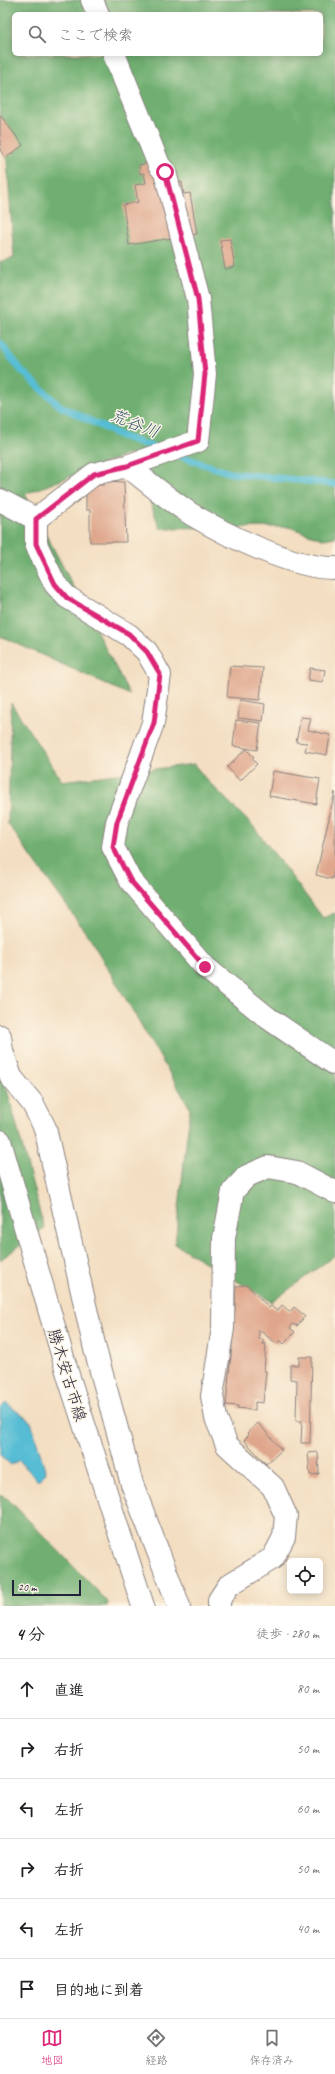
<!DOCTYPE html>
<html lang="ja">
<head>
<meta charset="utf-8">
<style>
  body { margin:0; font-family:Caveat,"Klee One",sans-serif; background:#f2f2f2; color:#202124 }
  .controls { position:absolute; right:12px; bottom:12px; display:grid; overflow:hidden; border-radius:6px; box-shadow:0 2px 10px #0003 }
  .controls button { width:36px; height:36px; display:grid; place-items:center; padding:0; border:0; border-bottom:1px solid #e0e0e0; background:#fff; color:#202124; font:20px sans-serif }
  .scale { position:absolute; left:12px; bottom:10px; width:69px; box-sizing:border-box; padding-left:4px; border:2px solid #22223b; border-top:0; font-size:11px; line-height:14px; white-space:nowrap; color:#22223b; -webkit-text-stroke:3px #fcf5e5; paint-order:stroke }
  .stop { position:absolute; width:12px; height:12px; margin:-9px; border:3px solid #db2777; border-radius:50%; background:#fff }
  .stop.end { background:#db2777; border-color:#fff; box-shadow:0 1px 4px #0008 }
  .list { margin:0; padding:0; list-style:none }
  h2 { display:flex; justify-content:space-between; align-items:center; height:52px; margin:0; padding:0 16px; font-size:17px }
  h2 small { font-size:13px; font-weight:400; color:#757577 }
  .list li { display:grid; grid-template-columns:26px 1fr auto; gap:12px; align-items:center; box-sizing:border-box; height:60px; padding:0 16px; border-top:1px solid #e0e0e0 }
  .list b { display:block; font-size:15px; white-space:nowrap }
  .list em { font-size:13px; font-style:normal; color:#757577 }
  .icon { flex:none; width:22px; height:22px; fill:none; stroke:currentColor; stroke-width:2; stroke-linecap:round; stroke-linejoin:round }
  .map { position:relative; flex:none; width:335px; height:1606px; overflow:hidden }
  .search { position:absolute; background:#fff; box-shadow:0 2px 10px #0003; left:12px; right:12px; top:12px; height:44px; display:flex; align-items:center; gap:10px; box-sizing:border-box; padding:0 14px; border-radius:6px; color:#757577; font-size:15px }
  .sheet { height:412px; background:#fff }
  nav { display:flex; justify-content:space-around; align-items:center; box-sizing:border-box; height:56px; border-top:1px solid #e0e0e0; background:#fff; font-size:11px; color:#757577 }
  nav a { display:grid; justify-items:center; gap:2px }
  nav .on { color:#db2777 }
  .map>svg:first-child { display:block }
  .forest { fill:#70af71; stroke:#496856; fill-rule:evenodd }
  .water { fill:#57bdd4; stroke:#3c7088 }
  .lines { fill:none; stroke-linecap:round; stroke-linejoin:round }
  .stream { stroke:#57bdd4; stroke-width:7 }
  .building { fill:#dfa68b }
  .street-casing { stroke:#8a807e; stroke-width:24 }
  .secondary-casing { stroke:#8a807e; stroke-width:24 }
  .street { stroke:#fff; stroke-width:22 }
  .secondary { stroke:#fff; stroke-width:22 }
  .route { stroke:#db2777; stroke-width:5 }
  .labels { text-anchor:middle; stroke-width:3; stroke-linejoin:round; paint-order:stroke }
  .street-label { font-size:16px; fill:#22223b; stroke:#fcf5e5 }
  .water-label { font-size:17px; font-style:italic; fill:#355871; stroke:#fcf5e5 }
</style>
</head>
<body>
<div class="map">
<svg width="335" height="1606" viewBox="0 0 335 1606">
  <rect width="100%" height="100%" fill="#fcf5e5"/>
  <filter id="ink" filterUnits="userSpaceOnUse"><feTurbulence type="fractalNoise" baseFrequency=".025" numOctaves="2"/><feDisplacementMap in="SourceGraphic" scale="8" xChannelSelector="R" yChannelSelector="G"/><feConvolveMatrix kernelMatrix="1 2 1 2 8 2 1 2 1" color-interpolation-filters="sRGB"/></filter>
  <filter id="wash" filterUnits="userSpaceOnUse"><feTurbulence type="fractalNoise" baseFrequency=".012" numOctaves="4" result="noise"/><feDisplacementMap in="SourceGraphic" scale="16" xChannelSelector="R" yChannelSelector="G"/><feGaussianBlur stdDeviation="0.9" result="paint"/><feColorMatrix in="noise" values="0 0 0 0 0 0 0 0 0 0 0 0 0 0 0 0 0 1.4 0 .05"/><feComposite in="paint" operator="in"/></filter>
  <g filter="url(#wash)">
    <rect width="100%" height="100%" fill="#f3dec1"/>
    <!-- forest -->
    <path class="forest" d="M0,0H335V537L323,539L289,527L160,528L131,453L25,494L130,695L0,636V262L14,258L7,160L0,148ZM14,14H321V54H14Z
      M11,703L62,781L194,764L204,777L253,826L323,918L335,913V1255L272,1302L175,1244L190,1108L91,940L8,824Z
      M0,1073L8,1093L44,1228L0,1260Z
      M0,1495L8,1499L108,1602L107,1606H0Z"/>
    <!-- water -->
    <path class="water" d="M6,1403L31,1422L46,1473L38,1481L19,1460L11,1465L0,1455V1409Z"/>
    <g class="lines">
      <!-- stream -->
      <path class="stream" d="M0,343L21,370L60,406L123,437L159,449
        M177,455L230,473L335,484"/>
    </g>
    <g id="blocks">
      <!-- building -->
      <path class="building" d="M0,115L23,145L6,158L0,150Z
        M158,161L159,186L182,182L184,194L190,193L197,234L129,245L123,205L138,202L135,185L146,183L144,173L140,174L139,165Z
        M230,239L235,267L225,269L220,240Z
        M104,481L124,482L126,542H90V510H86V488L90,485H104Z
        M230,666L263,668L260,700L227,697Z
        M310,668L325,670L323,682L308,680Z
        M240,700L265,704L263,721L238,718Z
        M301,717L311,718L308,730L330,735L327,755L305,751L307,743L296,742Z
        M236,720L261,723L257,750L233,746Z
        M246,749L254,757L252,759L257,764L240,781L227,767Z
        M273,771L320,779L316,804L269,796Z
        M335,792V865L332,879L316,875Z
        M247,1285L269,1308L271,1306L277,1311L282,1305L290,1312L294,1307L305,1316L297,1326L293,1324L290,1328L295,1332L284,1344L280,1340L277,1344L259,1330V1339H263V1344H266L264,1371H266L263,1403L255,1402V1410L237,1408L238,1406L226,1405L234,1325L236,1286Z
        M299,1357H312L310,1443H301L302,1421H296L297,1380L290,1379V1365H299Z
        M258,1423L282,1450L266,1464L244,1440L249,1435L247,1433Z
        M318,1452L319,1474L310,1475L308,1453Z"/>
    </g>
  </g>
  <g filter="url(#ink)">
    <use href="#blocks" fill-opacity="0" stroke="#8a807e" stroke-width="1"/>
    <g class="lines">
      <!-- street casing -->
      <g class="street-casing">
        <path id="street" d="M92,0L98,14
          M127,466C148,482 169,500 191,514C226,535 295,569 335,568
          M0,500L36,519
          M36,519V544L55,584L67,597L129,635L147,652L160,675L153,723L117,822L113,847L130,880L205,967L268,1018L335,1064
          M36,519L94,474L127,466L198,441L205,374L198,299L165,172L159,165L114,54
          M0,1036L2,1051L11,1077L33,1104L45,1128L95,1349L132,1484L179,1606
          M219,1606V1600L229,1585L273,1558L284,1537L286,1516L273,1487L227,1445L216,1418L212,1396L223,1328L224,1238L233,1191L247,1176L268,1167L297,1172L335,1192"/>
      </g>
      <!-- secondary casing -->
      <g class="secondary-casing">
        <path id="secondary" d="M0,1141L69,1378L143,1606"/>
      </g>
      <!-- street -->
      <use href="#street" class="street"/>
      <!-- secondary -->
      <use href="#secondary" class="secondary"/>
    </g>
  </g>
  <g class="lines" filter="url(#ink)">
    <!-- route -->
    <path class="route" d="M165,172L198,299L205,374L198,441L127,466L94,474L36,519V544L55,584L67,598L129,634L147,652L160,674L154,723L117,822L113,847L130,880L205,967"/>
  </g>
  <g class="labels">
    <!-- street labels -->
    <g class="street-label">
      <text transform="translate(68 1375) rotate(73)" y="6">勝木安古市線</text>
    </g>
    <!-- water labels -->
    <g class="water-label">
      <text transform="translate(135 423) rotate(22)" y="6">荒谷川</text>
    </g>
  </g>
</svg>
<div class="controls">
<button><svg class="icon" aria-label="locate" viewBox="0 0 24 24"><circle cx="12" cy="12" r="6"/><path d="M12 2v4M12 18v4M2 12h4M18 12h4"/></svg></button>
</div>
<div class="scale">20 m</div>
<div class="stop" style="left:165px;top:172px"></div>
<div class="stop end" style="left:205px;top:967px"></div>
<div class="search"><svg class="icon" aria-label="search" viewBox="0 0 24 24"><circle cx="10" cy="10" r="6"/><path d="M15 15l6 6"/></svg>ここで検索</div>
</div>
<section class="sheet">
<h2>4 分<small>徒歩 · 280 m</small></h2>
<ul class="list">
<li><svg class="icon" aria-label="ahead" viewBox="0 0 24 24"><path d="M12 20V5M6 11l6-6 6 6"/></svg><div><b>直進</b></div><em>80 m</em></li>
<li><svg class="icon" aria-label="right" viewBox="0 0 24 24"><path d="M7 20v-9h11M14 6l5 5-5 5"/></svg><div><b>右折</b></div><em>50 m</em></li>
<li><svg class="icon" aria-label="left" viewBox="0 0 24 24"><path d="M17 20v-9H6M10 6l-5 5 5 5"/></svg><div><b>左折</b></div><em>60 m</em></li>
<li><svg class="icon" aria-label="right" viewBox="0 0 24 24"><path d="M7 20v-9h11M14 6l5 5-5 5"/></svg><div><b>右折</b></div><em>50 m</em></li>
<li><svg class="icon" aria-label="left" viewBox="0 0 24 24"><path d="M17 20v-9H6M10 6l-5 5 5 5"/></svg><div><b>左折</b></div><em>40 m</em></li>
<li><svg class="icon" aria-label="arrive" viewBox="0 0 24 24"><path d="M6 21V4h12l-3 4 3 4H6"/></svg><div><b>目的地に到着</b></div></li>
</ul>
</section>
<nav>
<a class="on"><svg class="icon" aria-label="map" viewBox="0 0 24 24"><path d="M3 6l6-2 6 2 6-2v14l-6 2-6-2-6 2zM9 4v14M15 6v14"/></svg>地図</a>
<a><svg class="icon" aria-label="directions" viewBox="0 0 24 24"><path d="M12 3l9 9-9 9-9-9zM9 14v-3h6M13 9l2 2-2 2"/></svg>経路</a>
<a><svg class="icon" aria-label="saved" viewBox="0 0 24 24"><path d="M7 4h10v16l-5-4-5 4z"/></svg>保存済み</a>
</nav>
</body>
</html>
